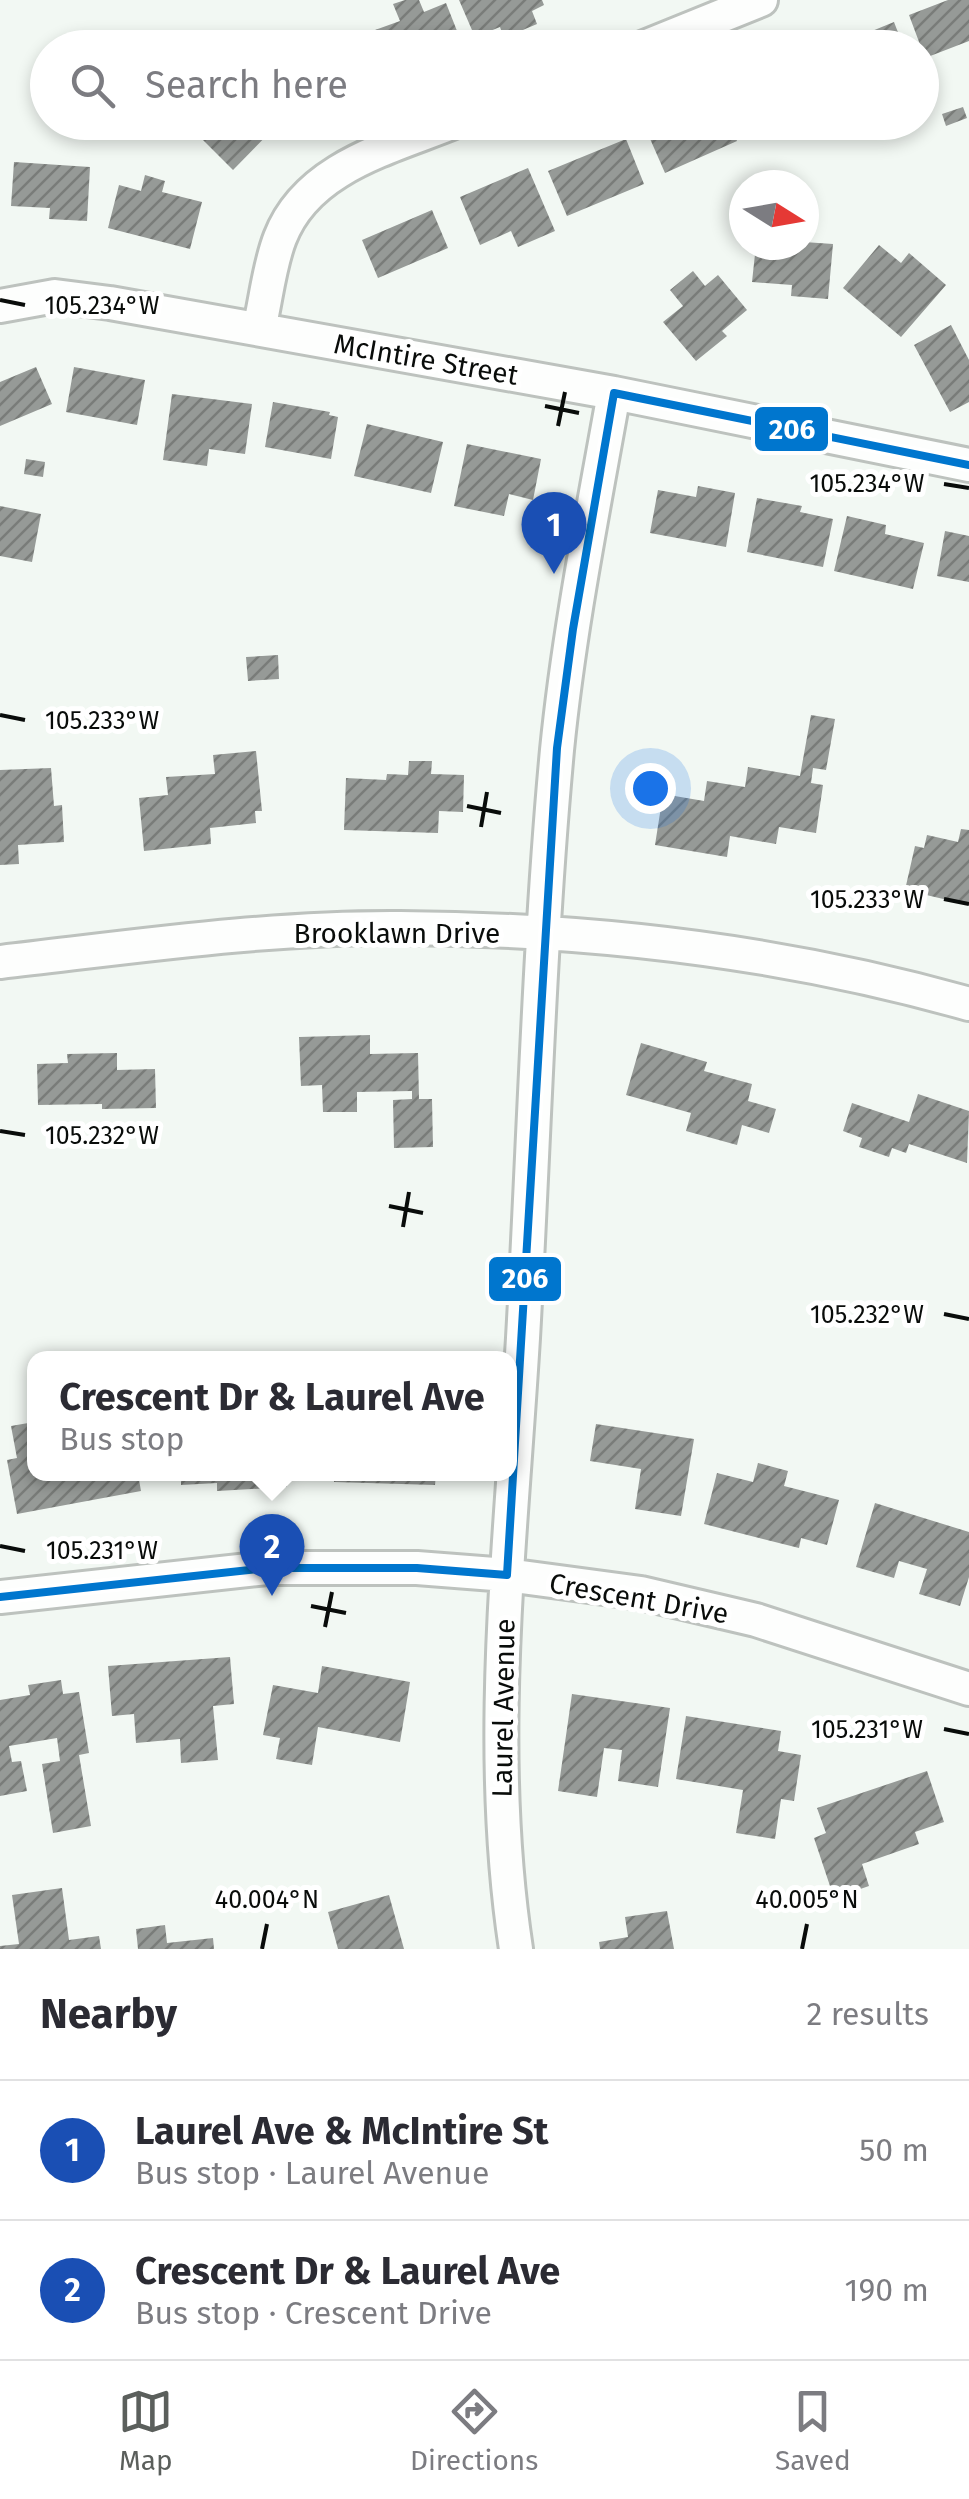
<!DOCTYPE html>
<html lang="en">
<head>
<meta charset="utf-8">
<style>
  body { margin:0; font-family:"Fira Sans",sans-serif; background:#f7f7f7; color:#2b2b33 }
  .compass { position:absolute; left:729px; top:170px; width:90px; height:90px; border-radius:50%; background:#fff; box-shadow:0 5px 15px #0003; rotate:101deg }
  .you { position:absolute; left:650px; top:788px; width:35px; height:35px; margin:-25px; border:8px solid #fff; border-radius:50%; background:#1a73e8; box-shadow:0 0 0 15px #1a73e833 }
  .badge { display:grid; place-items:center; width:65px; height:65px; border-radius:50%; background:#5b5f5c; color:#fff; font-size:32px; font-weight:700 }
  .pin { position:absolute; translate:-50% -82px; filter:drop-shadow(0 2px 5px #0008) }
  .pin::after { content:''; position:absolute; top:52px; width:35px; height:30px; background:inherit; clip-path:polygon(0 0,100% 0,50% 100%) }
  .popup { position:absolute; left:27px; top:1351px; width:490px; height:130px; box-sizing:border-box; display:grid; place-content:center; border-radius:20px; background:#fff; filter:drop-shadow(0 2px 8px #0005); font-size:32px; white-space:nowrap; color:#7c7c81 }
  .popup b { font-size:38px; color:#2b2b33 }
  .popup::after { content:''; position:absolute; left:50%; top:100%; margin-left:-20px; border:20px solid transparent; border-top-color:#fff }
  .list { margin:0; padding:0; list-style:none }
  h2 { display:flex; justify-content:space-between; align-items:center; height:130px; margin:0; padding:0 40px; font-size:42px }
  h2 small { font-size:32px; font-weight:400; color:#7c7c81 }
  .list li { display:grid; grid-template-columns:65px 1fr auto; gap:30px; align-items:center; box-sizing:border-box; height:140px; padding:0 40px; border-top:2px solid #e1e1e2 }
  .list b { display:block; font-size:38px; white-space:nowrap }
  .list p { margin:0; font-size:32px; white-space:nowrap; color:#7c7c81 }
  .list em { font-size:32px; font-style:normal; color:#7c7c81 }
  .icon { flex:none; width:55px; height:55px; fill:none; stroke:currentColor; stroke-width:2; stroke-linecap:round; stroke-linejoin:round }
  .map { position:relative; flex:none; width:969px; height:1949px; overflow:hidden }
  .search { position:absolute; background:#fff; box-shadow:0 5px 15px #0003; left:30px; right:30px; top:30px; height:110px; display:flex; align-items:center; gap:25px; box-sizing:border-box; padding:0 35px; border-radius:55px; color:#7c7c81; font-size:38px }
  .sheet { height:410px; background:#fff }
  nav { display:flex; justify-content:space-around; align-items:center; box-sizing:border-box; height:140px; border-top:2px solid #e1e1e2; background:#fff; font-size:28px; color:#7c7c81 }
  nav a { display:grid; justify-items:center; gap:5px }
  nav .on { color:#5b5f5c }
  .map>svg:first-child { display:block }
  .building { fill:url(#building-hatch) }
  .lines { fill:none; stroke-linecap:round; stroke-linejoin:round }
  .minor-casing { stroke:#bdc2be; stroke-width:38 }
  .minor { stroke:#fdfefd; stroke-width:32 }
  .bus-1-casing { stroke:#fff; stroke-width:15 }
  .bus-1 { stroke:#0076ce; stroke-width:8 }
  .ticks { fill:none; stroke:#090c0a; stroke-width:4 }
  .labels { text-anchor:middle; stroke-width:10; stroke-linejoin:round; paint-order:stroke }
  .street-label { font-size:28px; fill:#090c0a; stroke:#fff }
  .ticks-label { font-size:25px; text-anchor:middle; fill:#090c0a; stroke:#fff; stroke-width:10; stroke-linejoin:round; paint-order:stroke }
  .line-badge { stroke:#fff; stroke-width:4 }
  .badge-label { font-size:28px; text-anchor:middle; font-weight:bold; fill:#fff }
</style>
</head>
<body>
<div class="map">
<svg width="969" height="1949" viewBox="0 0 969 1949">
  <defs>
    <pattern id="building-hatch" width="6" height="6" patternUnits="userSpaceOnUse" patternTransform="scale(2.5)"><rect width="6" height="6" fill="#969a97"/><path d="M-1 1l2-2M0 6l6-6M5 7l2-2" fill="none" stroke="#797c79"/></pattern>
  </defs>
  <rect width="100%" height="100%" fill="#f2f8f3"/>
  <!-- building -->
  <path class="building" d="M405,0H419L424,12L446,3L461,41L446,48H382L375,30L400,21L393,4Z
    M459,0H542L544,5L532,11L537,24L504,38L500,27L475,37Z
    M948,0H969V41L925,58L909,15Z
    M894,22L904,48H833V47Z
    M353,36L358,48H326V47Z
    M963,107L967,118L946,126L942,114Z
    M216,122H280L233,170L201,138Z
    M650,122H729L737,141L665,173L644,125Z
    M777,122H821V123L784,138Z
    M626,139L644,184L567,216L548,171Z
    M14,162L90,167L87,221L49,219L50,208L11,206Z
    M528,168L555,231L518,247L511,231L480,245L460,197Z
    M145,175L165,181L162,192L202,202L190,249L108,228L119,185L141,191Z
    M432,210L448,248L378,278L362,240Z
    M804,242L833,244L828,299L791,296L792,285L752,282L756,245H804Z
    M879,245L901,263L909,253L946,285L901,337L843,288Z
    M693,271L705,286L718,275L747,310L722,331L727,336L696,361L663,322L683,306L670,290Z
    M951,325L969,360V402L950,412L914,345Z
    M36,367L52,404L0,426V382Z
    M74,367L145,380L137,425L66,412Z
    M172,394L252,404L245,454L209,449L207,466L163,460Z
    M273,402L330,412L329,415L338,417L331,459L265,447Z
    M367,424L443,442L431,493L354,476Z
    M467,444L541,459L533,500L509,494L504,516L454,506Z
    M26,459L45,462L43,477L24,474Z
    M698,486L735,493L726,547L650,533L658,490L696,497Z
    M757,498L802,506L800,512L833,519L823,567L747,552Z
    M0,506L41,514L32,562L0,556Z
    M847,516L886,525L885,534L924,543L913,589L834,571Z
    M945,531L969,536V582L937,576Z
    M278,655L279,679L248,681L246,657Z
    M811,715L835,719L826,770L813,768L811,783L823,785L816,833L779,827L776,844L730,836L727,857L655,845L663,794L704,801L707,781L745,787L748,767L800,776Z
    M256,751L262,811H255L256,823L210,828L211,844L144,851L139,798L168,795L166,777L215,774L213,755Z
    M409,761H432L431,774L464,775L463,812L439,811L438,833L344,830L346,778L386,780L387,774L408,775Z
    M51,768L54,806L62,805L64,842L18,845L19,864L0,865V770Z
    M961,829L969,830V905L905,890L915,846L924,848L927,835L958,842Z
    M370,1035V1054L418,1053L419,1099H432L433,1147L394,1148L393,1100L412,1099V1091L357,1092V1112H323L322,1085L301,1086L299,1037Z
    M641,1043L707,1062L704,1071L752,1084L748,1101L776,1109L769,1133L742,1125L737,1145L686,1131L691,1113L626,1095Z
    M117,1053V1070L155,1069L156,1108L102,1109V1104L38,1105L37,1064L68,1063L67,1054Z
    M918,1094L969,1111L967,1163L909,1144L906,1153L892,1148L889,1157L859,1147L862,1138L843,1131L852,1103L909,1122Z
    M34,1422V1474H138L141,1491L17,1514L7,1460L17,1458L11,1426Z
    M596,1424L694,1439L681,1516L635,1509L641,1469L590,1461Z
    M758,1463L788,1471L784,1486L839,1500L827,1545L801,1538L799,1548L704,1524L717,1473L753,1482Z
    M181,1474H286L287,1487L217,1491V1483L181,1485Z
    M334,1474H436L435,1485L334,1482Z
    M875,1503L969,1532V1577L960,1606L919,1594L927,1569L899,1561L894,1578L856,1567Z
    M230,1657L234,1704L213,1706L218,1760L181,1763L180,1739L136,1743L134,1714L112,1716L108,1666Z
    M322,1666L410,1682L400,1742L318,1727L312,1765L276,1759L280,1738L263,1735L273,1685L318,1693Z
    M61,1680L63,1694L79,1692L89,1753L79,1755L91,1826L53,1833L42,1764L60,1761L57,1738L9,1746L12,1762L21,1761L27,1791L0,1796V1700L30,1695L28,1685Z
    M572,1694L670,1708L658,1787L618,1781L622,1750L604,1748L597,1797L558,1791Z
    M686,1716L781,1731L778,1751L801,1755L794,1801L781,1799L775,1839L736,1833L743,1790L676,1779Z
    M927,1771L944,1822L915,1832L919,1844L862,1864L869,1886L834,1898L814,1838L826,1833L817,1808Z
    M62,1888L69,1940L99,1936L101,1949H0V1946L19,1944L12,1895Z
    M389,1895L404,1949H338L328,1912Z
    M667,1911L674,1949H600L599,1942L628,1937L625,1917Z
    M165,1925L167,1943L213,1938L214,1949H138L136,1929Z"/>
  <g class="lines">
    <!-- minor casing -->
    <g class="minor-casing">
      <path id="minor" d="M642,48L761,0
        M0,306L55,296L110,303L614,393L969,465
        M259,329C266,300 269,266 280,238C307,167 390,148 454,122
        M0,962C132,947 267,927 400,928C590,929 786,952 969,1004
        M0,1597L267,1568H417L507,1575L641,1593L756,1620L969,1689
        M516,1949C485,1746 511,1541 523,1338C534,1142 539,945 557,750C569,630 593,511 614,393"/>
    </g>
    <!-- minor -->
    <use href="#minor" class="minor"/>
    <!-- bus-1 casing -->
    <g class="bus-1-casing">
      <path id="bus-1" d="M614,393L969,465
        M507,1575L557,748L573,629L614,393
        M0,1597L267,1568H417L507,1575"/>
    </g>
    <!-- bus-1 -->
    <use href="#bus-1" class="bus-1"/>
  </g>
  <!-- ticks -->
  <path class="ticks" d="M0,300L25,305M545,406L579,413M558,426L565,392M944,484L969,488M0,715L25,720M467,806L501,813M481,827L487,792M944,899L969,904M0,1131L25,1135M389,1206L423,1213M403,1227L409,1192M944,1314L969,1319M0,1546L25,1551M311,1606L346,1613M325,1627L332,1592M944,1729L969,1734M262,1949L267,1924M802,1949L807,1924"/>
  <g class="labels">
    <!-- street labels -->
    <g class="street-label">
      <text transform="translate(426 359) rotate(10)" y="10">McIntire Street</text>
      <text x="397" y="943">Brooklawn Drive</text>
      <text transform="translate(639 1598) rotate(10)" y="10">Crescent Drive</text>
      <text transform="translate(503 1708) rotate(-89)" y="10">Laurel Avenue</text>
    </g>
  </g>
  <g class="ticks-label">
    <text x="102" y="314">105.234°W</text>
    <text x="867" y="492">105.234°W</text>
    <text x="102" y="729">105.233°W</text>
    <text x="867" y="908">105.233°W</text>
    <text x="102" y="1144">105.232°W</text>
    <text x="867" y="1323">105.232°W</text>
    <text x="102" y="1559">105.231°W</text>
    <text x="867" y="1738">105.231°W</text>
    <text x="267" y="1908">40.004°N</text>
    <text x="807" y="1908">40.005°N</text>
  </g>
  <g class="line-badge">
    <rect x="753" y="405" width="77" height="48" rx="10" fill="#0076ce"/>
    <rect x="487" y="1255" width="76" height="48" rx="10" fill="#0076ce"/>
  </g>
  <g class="badge-label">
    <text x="792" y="439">206</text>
    <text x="525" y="1288">206</text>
  </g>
</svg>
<svg class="compass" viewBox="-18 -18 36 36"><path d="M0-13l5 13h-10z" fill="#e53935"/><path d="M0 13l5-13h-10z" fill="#7c7c81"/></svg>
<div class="you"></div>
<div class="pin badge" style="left:554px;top:574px;background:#1a4fb4">1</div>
<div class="pin badge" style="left:272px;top:1596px;background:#1a4fb4">2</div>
<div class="popup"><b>Crescent Dr &amp; Laurel Ave</b>Bus stop</div>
<div class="search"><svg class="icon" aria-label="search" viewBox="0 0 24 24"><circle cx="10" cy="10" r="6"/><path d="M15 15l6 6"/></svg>Search here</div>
</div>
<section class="sheet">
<h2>Nearby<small>2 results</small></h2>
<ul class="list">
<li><span class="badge" style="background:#1a4fb4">1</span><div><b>Laurel Ave &amp; McIntire St</b><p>Bus stop · Laurel Avenue</p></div><em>50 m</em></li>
<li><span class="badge" style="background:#1a4fb4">2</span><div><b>Crescent Dr &amp; Laurel Ave</b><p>Bus stop · Crescent Drive</p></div><em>190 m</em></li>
</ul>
</section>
<nav>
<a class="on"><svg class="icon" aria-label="map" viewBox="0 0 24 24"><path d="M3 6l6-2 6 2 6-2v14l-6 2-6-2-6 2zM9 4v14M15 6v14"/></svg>Map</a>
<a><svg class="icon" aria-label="directions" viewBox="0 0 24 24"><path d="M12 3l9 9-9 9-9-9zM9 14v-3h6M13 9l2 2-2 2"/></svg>Directions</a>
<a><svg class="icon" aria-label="saved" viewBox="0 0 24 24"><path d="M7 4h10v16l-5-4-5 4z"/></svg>Saved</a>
</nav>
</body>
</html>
